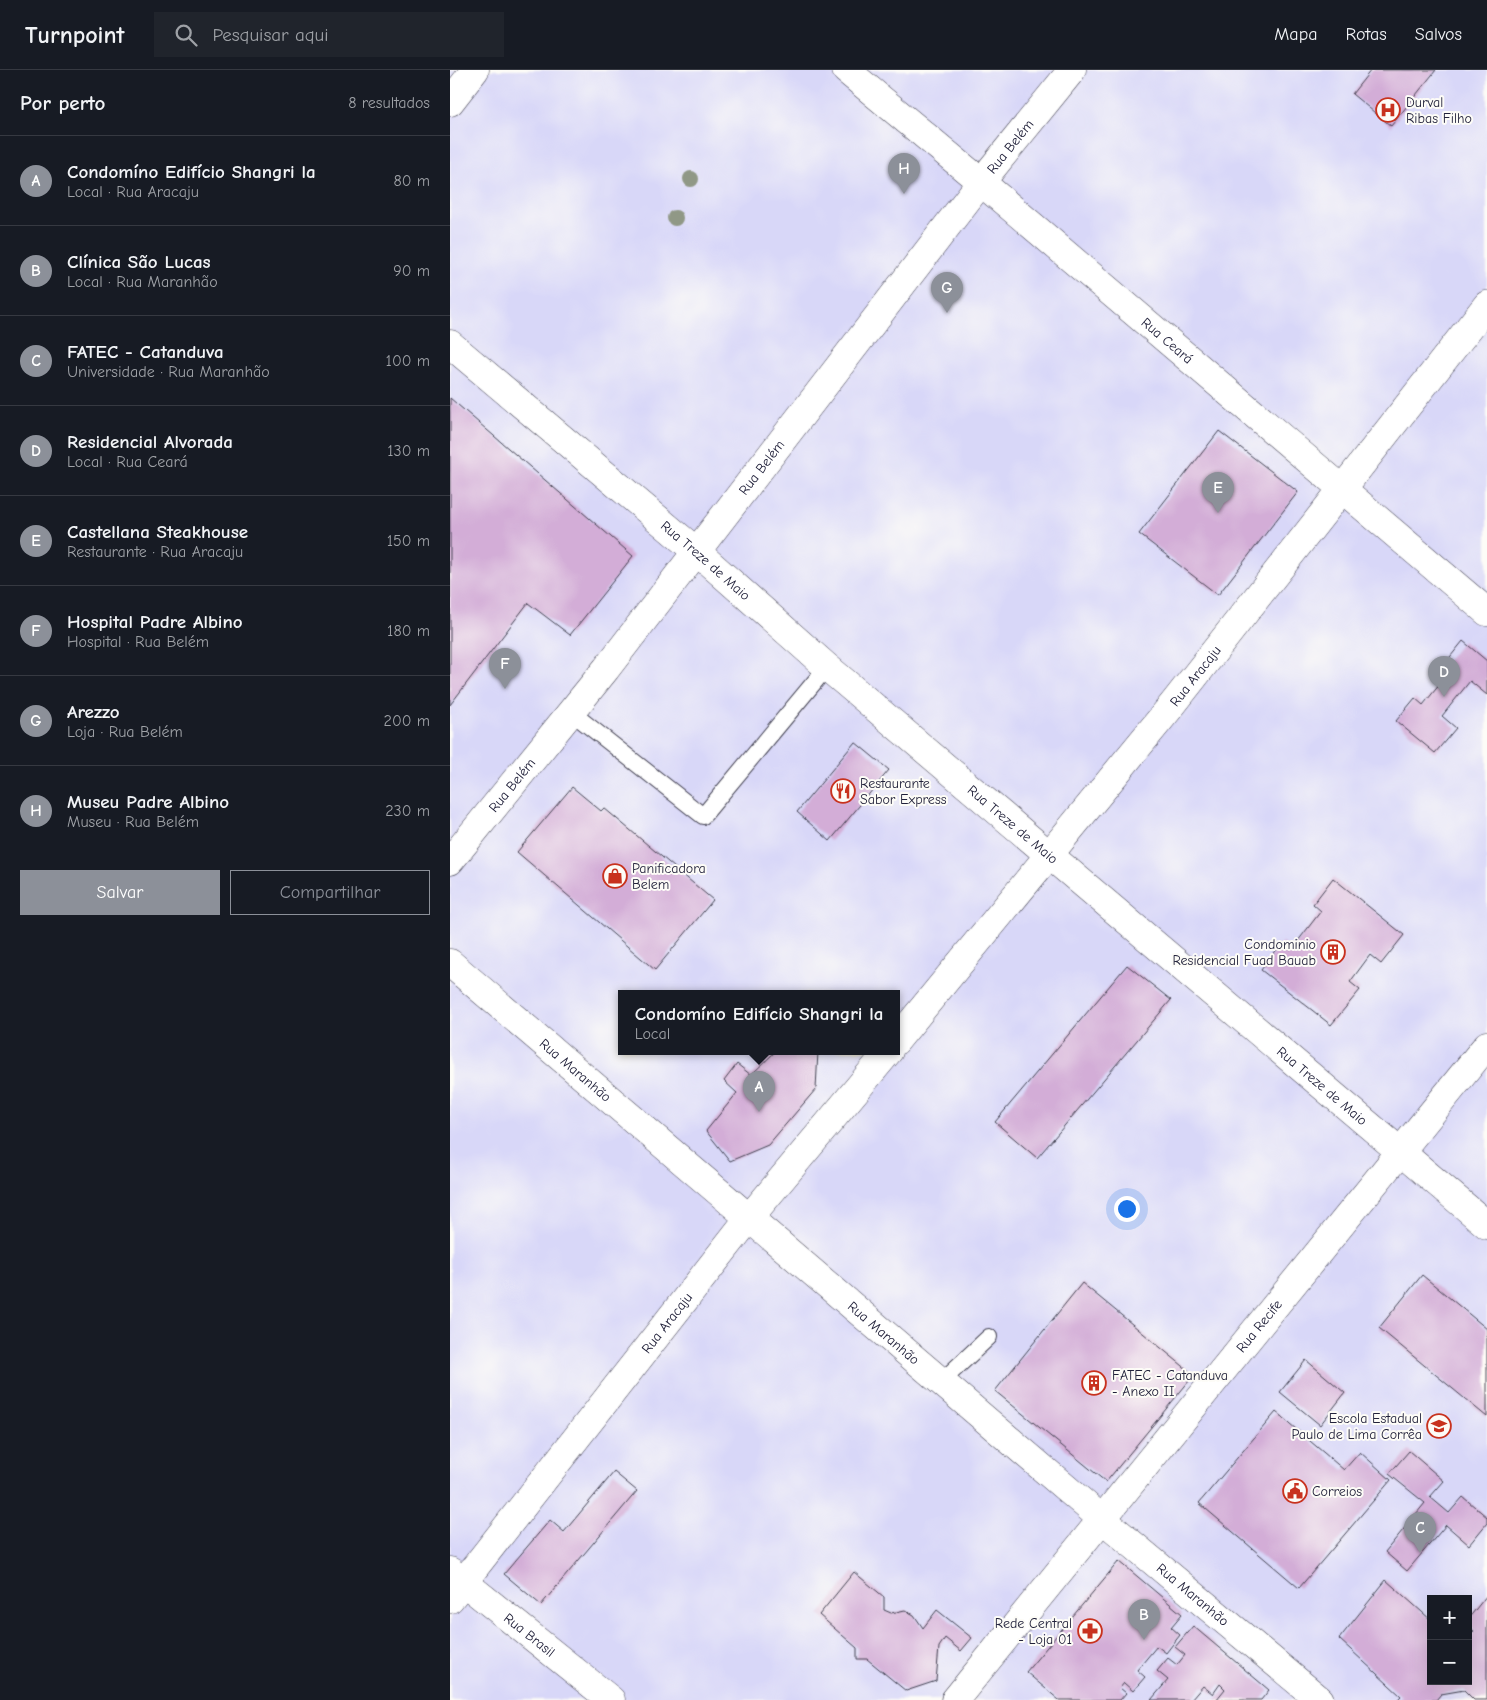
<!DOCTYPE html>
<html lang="pt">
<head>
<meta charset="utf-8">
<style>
  body { margin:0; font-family:"Comic Neue",sans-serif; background:#20242c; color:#f1f3f6 }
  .controls { position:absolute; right:15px; bottom:15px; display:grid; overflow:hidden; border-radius:0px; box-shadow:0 5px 20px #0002 }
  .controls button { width:45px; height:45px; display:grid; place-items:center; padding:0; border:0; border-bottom:1px solid #363941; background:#171b24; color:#f1f3f6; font:25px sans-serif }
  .you { position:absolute; left:676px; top:1138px; width:18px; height:18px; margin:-12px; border:4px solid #fff; border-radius:50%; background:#1a73e8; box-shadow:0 0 0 8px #1a73e833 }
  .badge { display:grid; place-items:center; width:32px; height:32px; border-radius:50%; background:#8c9099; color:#fff; font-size:16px; font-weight:700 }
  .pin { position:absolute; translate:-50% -41px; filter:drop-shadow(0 1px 2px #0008) }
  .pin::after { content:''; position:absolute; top:26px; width:18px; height:15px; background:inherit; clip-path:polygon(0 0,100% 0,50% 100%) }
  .popup { position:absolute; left:168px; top:920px; width:282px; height:65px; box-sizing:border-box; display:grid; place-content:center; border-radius:0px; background:#171b24; filter:drop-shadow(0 1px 4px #0005); font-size:16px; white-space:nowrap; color:#9ea1a6 }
  .popup b { font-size:19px; color:#f1f3f6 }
  .popup::after { content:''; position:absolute; left:50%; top:100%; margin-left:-10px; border:10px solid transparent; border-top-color:#171b24 }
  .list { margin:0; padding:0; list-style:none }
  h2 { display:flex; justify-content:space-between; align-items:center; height:65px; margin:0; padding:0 20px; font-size:21px }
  h2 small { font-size:16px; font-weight:400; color:#9ea1a6 }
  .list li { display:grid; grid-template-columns:32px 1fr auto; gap:15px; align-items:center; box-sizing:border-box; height:90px; padding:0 20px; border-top:1px solid #363941 }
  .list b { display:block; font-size:19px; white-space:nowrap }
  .list p { margin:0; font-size:16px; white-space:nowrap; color:#9ea1a6 }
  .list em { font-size:16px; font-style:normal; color:#9ea1a6 }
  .actions { display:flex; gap:10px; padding:15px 20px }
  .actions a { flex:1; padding:11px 0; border:1px solid #8c9099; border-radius:0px; text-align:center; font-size:18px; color:#8c9099 }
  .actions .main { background:#8c9099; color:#fff }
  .icon { flex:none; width:28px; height:28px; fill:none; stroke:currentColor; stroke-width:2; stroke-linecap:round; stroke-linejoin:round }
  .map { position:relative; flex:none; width:1037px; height:1630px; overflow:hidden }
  header { display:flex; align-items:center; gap:30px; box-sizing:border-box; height:70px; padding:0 25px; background:#171b24; border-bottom:1px solid #363941 }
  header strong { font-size:24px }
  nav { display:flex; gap:28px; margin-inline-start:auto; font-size:18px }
  .search { width:350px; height:45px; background:#20242c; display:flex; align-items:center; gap:12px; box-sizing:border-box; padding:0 18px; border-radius:0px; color:#9ea1a6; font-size:19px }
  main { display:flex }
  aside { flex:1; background:#171b24 }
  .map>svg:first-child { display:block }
  .built { fill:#d8d7f8; fill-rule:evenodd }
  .building { fill:#d3add7 }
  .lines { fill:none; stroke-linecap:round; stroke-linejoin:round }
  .service-casing { stroke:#403f4f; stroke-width:18 }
  .minor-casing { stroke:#403f4f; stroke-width:29 }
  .tertiary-casing { stroke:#403f4f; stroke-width:29 }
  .secondary-casing { stroke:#403f4f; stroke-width:29 }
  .service { stroke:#fff; stroke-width:16 }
  .minor { stroke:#fff; stroke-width:28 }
  .tertiary { stroke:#fff; stroke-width:28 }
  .secondary { stroke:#fff; stroke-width:28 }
  .tree { fill:#909886 }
  .labels { text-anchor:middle; stroke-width:4; stroke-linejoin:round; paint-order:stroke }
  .poi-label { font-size:14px; fill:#22223b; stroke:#fdfcf7; text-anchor:start }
  .street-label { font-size:14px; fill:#22223b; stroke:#fdfcf7 }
</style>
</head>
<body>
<header>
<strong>Turnpoint</strong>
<div class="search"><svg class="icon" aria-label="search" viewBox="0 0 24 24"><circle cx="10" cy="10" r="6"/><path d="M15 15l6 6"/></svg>Pesquisar aqui</div>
<nav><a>Mapa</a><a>Rotas</a><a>Salvos</a></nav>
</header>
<main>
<aside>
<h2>Por perto<small>8 resultados</small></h2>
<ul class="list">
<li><span class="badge">A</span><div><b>Condomíno Edifício Shangri la</b><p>Local · Rua Aracaju</p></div><em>80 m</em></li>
<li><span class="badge">B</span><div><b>Clínica São Lucas</b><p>Local · Rua Maranhão</p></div><em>90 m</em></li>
<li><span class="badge">C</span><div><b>FATEC - Catanduva</b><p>Universidade · Rua Maranhão</p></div><em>100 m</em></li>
<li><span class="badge">D</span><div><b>Residencial Alvorada</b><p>Local · Rua Ceará</p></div><em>130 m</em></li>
<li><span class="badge">E</span><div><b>Castellana Steakhouse</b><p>Restaurante · Rua Aracaju</p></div><em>150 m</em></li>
<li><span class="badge">F</span><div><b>Hospital Padre Albino</b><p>Hospital · Rua Belém</p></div><em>180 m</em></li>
<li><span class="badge">G</span><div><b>Arezzo</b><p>Loja · Rua Belém</p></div><em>200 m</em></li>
<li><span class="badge">H</span><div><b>Museu Padre Albino</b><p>Museu · Rua Belém</p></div><em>230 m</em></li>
</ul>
<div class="actions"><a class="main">Salvar</a><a>Compartilhar</a></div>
</aside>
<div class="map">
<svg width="1037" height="1630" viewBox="0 0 1037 1630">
  <rect width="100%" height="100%" fill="#fdfcf7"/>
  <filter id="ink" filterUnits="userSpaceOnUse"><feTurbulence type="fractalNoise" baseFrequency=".02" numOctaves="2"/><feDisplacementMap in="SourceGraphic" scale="10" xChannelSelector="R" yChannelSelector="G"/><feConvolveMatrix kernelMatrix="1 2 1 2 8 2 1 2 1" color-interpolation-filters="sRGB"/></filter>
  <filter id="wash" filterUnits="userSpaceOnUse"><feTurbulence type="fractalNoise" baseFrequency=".0096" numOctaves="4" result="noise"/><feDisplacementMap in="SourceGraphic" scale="20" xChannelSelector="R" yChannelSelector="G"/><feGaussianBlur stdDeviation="1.12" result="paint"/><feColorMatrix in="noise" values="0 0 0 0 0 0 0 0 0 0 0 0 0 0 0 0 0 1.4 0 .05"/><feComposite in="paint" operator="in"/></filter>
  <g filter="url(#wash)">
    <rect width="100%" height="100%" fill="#e9e3c3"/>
    <!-- built -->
    <path class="built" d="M0,0H1037V1630H0ZM172,923H446V981H172ZM981,1529H1018V1611H981Z"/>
    <g id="blocks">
      <!-- building -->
      <path class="building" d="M921,0H986L941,56L902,24Z
        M0,328L183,486L120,565L78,533L0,635Z
        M769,361L848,422L768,525L689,464Z
        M1013,571L1037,591V625L1020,611L992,646L1006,658L985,683L946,651L965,628L973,635L1003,598L996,592Z
        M405,672L439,700L380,771L347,742Z
        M122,717L151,741L154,738L263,830L205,900L67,782Z
        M883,808L954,865L931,894L920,885L900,912L910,920L881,955L811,900L832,873L841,880L871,841L863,834Z
        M677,895L721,930L587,1088L545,1052Z
        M326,981H368L366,1019L318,1075L280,1091L256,1061L287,1023L274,1011L287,994L301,1005Z
        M972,1205L1037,1259V1347L929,1258Z
        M632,1213L744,1305L656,1412L545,1321Z
        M856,1290L895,1323L870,1355L830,1322Z
        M826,1342L894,1400L910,1382L941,1410L849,1518L749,1433Z
        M959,1381L994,1411L980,1427L999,1443L1013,1427L1037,1447V1453L1019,1475L996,1455L957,1501L935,1482L975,1433L939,1404Z
        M164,1402L187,1421L91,1535L54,1504L100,1450L114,1462Z
        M669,1491L732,1544L721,1557L730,1565L716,1583L707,1576L687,1600L695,1607L683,1621L674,1613L670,1618L676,1623L670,1630H609L576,1602Z
        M404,1502L434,1527V1540L441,1543L455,1540L464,1545L473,1558L487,1540L522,1568L511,1581L495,1568L489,1577L486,1611L456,1621L417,1589H407V1578L369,1545Z
        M936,1510L981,1550V1611H1018V1567L1024,1561L1018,1555V1549L1037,1525V1630H1024L1014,1620L991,1624L986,1630H947L951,1626L889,1569Z
        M743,1556L819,1620L811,1630H766L775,1619L770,1614L763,1624L753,1616L741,1630H701L718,1610L707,1601L718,1588L727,1595L735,1585L725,1577Z"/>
    </g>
  </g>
  <g filter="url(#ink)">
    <use href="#blocks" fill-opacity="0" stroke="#403f4f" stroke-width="1"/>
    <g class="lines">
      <!-- service casing -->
      <g class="service-casing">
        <path id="service" d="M121,642L253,746L377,597
          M492,1311L539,1267"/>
      </g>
      <!-- minor casing -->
      <g class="minor-casing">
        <g id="minor">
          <path id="s1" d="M396,0L531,112L1037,542"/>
          <path d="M0,32L25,0"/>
          <path id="s2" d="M0,274L247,482L377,597L1037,1155"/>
          <path id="s3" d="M0,791L156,599L531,112L622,0"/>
          <path id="s4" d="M446,971L723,634L1037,235"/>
          <path id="s5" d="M0,1529L299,1148L439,981"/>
        </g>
      </g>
      <!-- tertiary casing -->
      <g class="tertiary-casing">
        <g id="tertiary">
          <path id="s6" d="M0,893L651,1448L870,1630"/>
          <path id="s7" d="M0,1501L161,1630"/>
        </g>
      </g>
      <!-- secondary casing -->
      <g class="secondary-casing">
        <g id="secondary">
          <path id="s8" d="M505,1630L1037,975"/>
        </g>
      </g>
      <!-- service -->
      <use href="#service" class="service"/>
      <!-- minor -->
      <use href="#minor" class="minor"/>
      <!-- tertiary -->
      <use href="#tertiary" class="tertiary"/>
      <!-- secondary -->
      <use href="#secondary" class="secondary"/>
    </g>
    <!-- trees -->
    <g class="tree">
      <circle cx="241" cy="109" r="8"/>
      <circle cx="225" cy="148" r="8"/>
    </g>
  </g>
  <!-- icons -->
  <defs>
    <g id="hospital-ring" transform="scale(1.25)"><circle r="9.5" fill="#fdfcf7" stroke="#c8321e" stroke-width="1.5"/><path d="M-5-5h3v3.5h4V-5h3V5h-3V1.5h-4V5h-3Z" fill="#c8321e"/></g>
    <g id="restaurant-ring" transform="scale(1.25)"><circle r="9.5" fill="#fdfcf7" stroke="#c8321e" stroke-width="1.5"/><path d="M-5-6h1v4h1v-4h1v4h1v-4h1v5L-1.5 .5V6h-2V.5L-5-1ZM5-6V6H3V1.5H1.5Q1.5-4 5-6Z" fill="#c8321e"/></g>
    <g id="shop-ring" transform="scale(1.25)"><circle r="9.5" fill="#fdfcf7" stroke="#c8321e" stroke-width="1.5"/><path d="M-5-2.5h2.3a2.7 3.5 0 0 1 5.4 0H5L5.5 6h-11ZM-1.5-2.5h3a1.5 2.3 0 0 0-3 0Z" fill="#c8321e"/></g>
    <g id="building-ring" transform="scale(1.25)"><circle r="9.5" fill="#fdfcf7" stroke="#c8321e" stroke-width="1.5"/><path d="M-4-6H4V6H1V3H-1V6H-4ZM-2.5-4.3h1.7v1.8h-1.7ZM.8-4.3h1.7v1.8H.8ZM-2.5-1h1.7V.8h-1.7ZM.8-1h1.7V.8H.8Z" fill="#c8321e"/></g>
    <g id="school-ring" transform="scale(1.25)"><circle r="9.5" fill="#fdfcf7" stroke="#c8321e" stroke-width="1.5"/><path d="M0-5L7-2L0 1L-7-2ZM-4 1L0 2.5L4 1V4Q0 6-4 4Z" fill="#c8321e"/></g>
    <g id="civic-ring" transform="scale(1.25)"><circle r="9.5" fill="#fdfcf7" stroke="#c8321e" stroke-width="1.5"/><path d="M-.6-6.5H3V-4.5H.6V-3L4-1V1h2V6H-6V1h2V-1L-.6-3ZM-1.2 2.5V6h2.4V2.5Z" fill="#c8321e"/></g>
    <g id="pharmacy-ring" transform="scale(1.25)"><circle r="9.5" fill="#fdfcf7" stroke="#c8321e" stroke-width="1.5"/><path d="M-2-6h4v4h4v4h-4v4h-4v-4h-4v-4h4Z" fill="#c8321e"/></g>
  </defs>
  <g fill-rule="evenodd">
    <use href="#hospital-ring" x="938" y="40"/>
    <use href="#restaurant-ring" x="393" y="721"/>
    <use href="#shop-ring" x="165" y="806"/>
    <use href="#building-ring" x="883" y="882"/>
    <use href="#building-ring" x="644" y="1313"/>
    <use href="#school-ring" x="989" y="1356"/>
    <use href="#civic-ring" x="845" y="1421"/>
    <use href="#pharmacy-ring" x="640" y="1561"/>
  </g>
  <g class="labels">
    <!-- poi labels -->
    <g class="poi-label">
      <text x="956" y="37">Durval<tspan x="956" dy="16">Ribas Filho</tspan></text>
      <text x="410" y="718">Restaurante<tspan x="410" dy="16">Sabor Express</tspan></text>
      <text x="182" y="803">Panificadora<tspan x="182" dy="16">Belem</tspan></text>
      <text x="866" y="879" text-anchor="end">Condominio<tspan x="866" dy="16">Residencial Fuad Bauab</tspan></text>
      <text x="662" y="1310">FATEC - Catanduva<tspan x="662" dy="16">- Anexo II</tspan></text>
      <text x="972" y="1353" text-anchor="end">Escola Estadual<tspan x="972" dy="16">Paulo de Lima Corrêa</tspan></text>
      <text x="862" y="1426">Correios</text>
      <text x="622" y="1558" text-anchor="end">Rede Central<tspan x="622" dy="16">- Loja 01</tspan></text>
    </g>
    <!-- street labels -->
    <g class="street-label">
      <text dy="5" stroke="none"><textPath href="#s3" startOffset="908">Rua Belém</textPath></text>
      <text dy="5" stroke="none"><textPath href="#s1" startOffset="420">Rua Ceará</textPath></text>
      <text dy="5" stroke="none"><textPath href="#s3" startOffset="502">Rua Belém</textPath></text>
      <text dy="5" stroke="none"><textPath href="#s2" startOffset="335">Rua Treze de Maio</textPath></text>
      <text dy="5" stroke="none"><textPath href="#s4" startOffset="472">Rua Aracaju</textPath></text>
      <text dy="5" stroke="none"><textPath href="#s3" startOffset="98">Rua Belém</textPath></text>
      <text dy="5" stroke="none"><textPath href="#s2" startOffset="740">Rua Treze de Maio</textPath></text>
      <text dy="5" stroke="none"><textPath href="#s6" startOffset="165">Rua Maranhão</textPath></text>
      <text dy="5" stroke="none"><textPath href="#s2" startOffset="1145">Rua Treze de Maio</textPath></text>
      <text dy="5" stroke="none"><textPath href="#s5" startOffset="351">Rua Aracaju</textPath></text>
      <text dy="5" stroke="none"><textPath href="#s8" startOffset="482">Rua Recife</textPath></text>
      <text dy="5" stroke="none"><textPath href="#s6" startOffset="570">Rua Maranhão</textPath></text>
      <text dy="5" stroke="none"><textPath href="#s6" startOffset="975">Rua Maranhão</textPath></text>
      <text dy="5" stroke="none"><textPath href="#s7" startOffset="102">Rua Brasil</textPath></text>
    </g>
  </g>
</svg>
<div class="controls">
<button>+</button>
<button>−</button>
</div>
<div class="you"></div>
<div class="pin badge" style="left:309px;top:1042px">A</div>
<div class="popup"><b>Condomíno Edifício Shangri la</b>Local</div>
<div class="pin badge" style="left:694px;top:1570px">B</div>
<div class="pin badge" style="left:970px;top:1483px">C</div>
<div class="pin badge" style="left:994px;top:627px">D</div>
<div class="pin badge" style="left:768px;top:443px">E</div>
<div class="pin badge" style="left:55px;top:619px">F</div>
<div class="pin badge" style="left:497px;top:243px">G</div>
<div class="pin badge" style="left:454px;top:124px">H</div>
</div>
</main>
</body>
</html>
